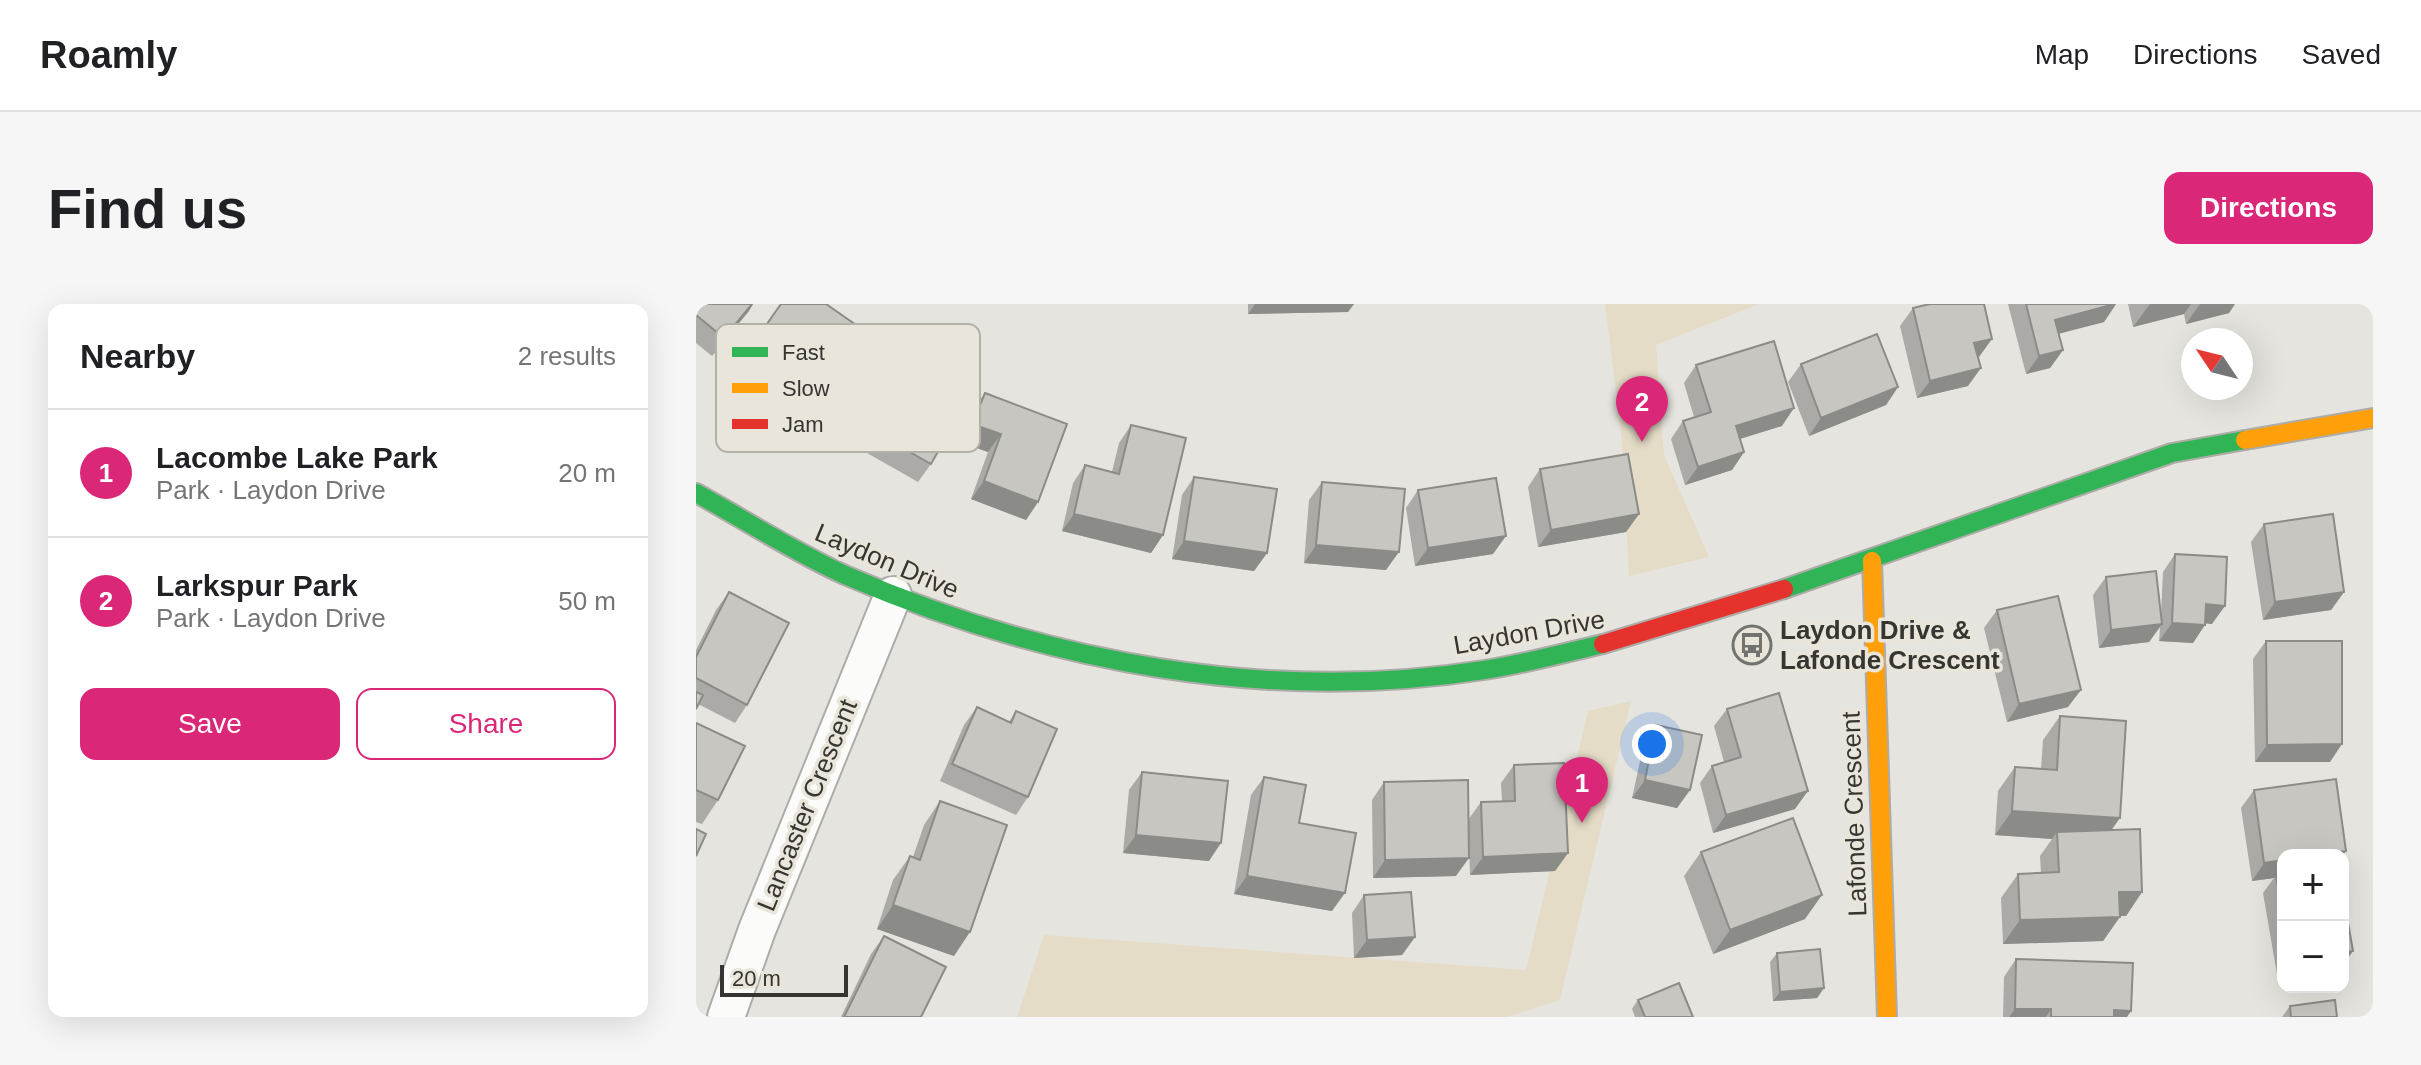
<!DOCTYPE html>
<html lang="en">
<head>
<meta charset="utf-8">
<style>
  body { margin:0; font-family:Arial,sans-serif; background:#f6f6f6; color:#202124 }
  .controls { position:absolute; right:24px; bottom:24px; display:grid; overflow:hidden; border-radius:16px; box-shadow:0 8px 32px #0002 }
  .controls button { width:72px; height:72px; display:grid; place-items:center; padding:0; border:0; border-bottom:2px solid #e0e0e0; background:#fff; color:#202124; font:40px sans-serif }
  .compass { position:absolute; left:1485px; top:24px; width:72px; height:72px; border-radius:50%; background:#fff; box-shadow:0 8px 32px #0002; rotate:305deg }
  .scale { position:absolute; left:24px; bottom:20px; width:128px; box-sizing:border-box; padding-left:8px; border:4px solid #373531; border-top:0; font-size:22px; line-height:28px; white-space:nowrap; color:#373531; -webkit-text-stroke:6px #eae5db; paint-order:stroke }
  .you { position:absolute; left:956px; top:440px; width:28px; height:28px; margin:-20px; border:6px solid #fff; border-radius:50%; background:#1a73e8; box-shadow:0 0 0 12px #1a73e833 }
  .badge { display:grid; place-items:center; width:52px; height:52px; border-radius:50%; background:#db2777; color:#fff; font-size:26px; font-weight:700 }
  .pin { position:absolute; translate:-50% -66px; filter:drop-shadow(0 2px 4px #0008) }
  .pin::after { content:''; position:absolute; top:42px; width:28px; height:24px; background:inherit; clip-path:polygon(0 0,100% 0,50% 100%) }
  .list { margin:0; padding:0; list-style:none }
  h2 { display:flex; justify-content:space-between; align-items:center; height:104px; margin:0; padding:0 32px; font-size:34px }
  h2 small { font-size:26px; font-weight:400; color:#757577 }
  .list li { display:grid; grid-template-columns:52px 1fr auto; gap:24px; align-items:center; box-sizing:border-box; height:128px; padding:0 32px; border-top:2px solid #e0e0e0 }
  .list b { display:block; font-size:30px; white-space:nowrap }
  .list p { margin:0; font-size:26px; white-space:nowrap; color:#757577 }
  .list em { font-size:26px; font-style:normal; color:#757577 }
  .actions { display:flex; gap:16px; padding:24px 32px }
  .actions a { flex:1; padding:18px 0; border:2px solid #db2777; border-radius:16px; text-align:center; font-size:28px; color:#db2777 }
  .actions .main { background:#db2777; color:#fff }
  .map { position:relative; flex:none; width:1677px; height:713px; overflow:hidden; border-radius:16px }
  header { display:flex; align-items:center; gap:48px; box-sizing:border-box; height:112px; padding:0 40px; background:#fff; border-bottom:2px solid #e0e0e0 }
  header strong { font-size:38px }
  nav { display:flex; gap:44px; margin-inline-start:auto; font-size:28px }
  .intro { display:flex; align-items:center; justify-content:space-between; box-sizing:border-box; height:192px; padding:0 48px }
  h1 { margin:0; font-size:56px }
  .button { padding:20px 36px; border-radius:16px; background:#db2777; color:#fff; font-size:28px; font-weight:700 }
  main { display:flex; gap:48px; padding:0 48px }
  aside { flex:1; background:#fff; border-radius:16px; box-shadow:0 8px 32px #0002 }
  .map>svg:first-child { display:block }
  .green { fill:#e5dcc7 }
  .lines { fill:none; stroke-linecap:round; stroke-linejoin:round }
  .street-casing { stroke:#aeaca8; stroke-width:40 }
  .fast-casing { stroke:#aeaca8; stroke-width:22 }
  .slow-casing { stroke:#aeaca8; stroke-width:22 }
  .jam-casing { stroke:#aeaca8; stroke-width:22 }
  .street { stroke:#fbfbfa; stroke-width:36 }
  .fast { stroke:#30b455; stroke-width:18 }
  .slow { stroke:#ff9f0a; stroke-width:18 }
  .jam { stroke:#e5322d; stroke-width:18 }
  .wall { fill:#abaaa6 }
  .shaded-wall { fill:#8b8b87 }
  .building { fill:#c7c6c1; stroke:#8b8b87; stroke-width:2 }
  .labels { text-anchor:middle; stroke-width:7; stroke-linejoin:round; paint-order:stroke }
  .street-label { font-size:26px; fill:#373531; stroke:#eae5db }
  .poi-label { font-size:26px; font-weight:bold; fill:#373531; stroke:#eae5db; text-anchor:start }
  .key { fill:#eae5db; stroke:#b4b0a8; stroke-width:2 }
  .key-label { font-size:22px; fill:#373531 }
</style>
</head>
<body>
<header>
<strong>Roamly</strong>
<nav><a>Map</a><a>Directions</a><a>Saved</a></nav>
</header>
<div class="intro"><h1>Find us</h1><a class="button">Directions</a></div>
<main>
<aside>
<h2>Nearby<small>2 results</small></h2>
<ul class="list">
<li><span class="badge">1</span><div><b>Lacombe Lake Park</b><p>Park · Laydon Drive</p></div><em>20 m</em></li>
<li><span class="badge">2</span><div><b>Larkspur Park</b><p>Park · Laydon Drive</p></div><em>50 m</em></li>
</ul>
<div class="actions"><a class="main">Save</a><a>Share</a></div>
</aside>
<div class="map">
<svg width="1677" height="713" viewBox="0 0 1677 713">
  <rect width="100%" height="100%" fill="#e6e4de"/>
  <!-- green -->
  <path class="green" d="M909,0H1063L960,41L968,151L1013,253L933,272L925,126Z
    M935,397L864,696L811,713H321L348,631L830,666L892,407Z"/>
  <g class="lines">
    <!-- street casing -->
    <g class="street-casing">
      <path id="street" d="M30,713L61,626L197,291"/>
    </g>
    <!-- fast casing -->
    <g class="fast-casing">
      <path id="fast" d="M0,189C49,216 98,248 149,271C349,358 571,400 788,366C828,360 868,349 907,340
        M1088,285L1476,149L1549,136"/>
    </g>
    <!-- slow casing -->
    <g class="slow-casing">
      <path id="slow" d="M1549,136L1677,114
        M1176,257L1191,713"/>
    </g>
    <!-- jam casing -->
    <g class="jam-casing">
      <path id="jam" d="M907,340L1088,285"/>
    </g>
    <!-- street -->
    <use href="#street" class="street"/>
    <!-- fast -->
    <use href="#fast" class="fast"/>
    <!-- slow -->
    <use href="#slow" class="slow"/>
    <!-- jam -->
    <use href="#jam" class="jam"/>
  </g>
  <!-- wall -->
  <path class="wall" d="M0,0H57L16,52L0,39Z
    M85,0L163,23L105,105L75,85L87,68L54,45Z
    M552,0H658L652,8L552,10Z
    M1312,0H1420L1408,18L1363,29L1367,46L1354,64L1330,70Z
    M1432,0H1539L1533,9L1490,20L1488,10L1437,23Z
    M1217,4L1283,53H1282L1272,82L1221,94L1204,22Z
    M1105,60L1202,83L1190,101L1113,132L1092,78Z
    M1000,61L1086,122L1044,135L1048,148L1036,166L989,181L975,135L987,117L998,113L988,79Z
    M195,62L235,160L222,178L150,137L182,80Z
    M289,89L342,198L330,216L275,195L292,148L264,138L276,107Z
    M435,121L467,231L455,249L366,227L377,179L389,161L416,168L423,139Z
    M844,165L943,210L930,228L842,243L832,183Z
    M498,173L571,249L558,267L476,255L486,191Z
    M626,178L690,266L608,259L613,196Z
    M722,186L797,250L719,262L710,204Z
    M1568,220L1648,288L1635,306L1567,316L1555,238Z
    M1479,250L1516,320L1509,319L1497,339L1463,337L1464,323L1453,338L1403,344L1397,291L1410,273L1465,310L1467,268Z
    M33,288L51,401L39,419L2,400L0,405V346L20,306Z
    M1301,306L1372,403L1311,418L1288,324Z
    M1570,337L1634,458H1559L1557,355Z
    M281,403L313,418L320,407L332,493L320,511L244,477L268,421Z
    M1031,405L1099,505L1017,529L1004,479L1016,462L1028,458L1018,422Z
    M1364,412L1415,526L1446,588L1430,612H1424L1407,637L1307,640L1305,594L1322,570L1345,569L1344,552L1356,535L1299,531L1302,487L1319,463L1345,465L1347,436Z
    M0,419L22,496L6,520L0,518Z
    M960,421L994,486L981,504L936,494L948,439Z
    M818,461L872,549L859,567L774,571L772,516L785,498L806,497L805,479Z
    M446,468L513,557L427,549L433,486Z
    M568,473L603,519L636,607L538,590L555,491Z
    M688,478L760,572L677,574L676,496Z
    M1558,486L1587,551V675L1582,676L1567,589L1578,574L1556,577L1545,504Z
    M244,497L258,652L181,625L197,576L214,552L217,553L228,521Z
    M1005,548L1109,615L1017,650L988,572Z
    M668,591L719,633L706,651L658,654L656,609Z
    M188,632L225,713H145L175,650Z
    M1081,649L1128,684L1121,694L1077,697L1074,658Z
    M1320,655L1431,713H1307L1308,673Z
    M942,696L997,713H939L936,705Z
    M1594,702L1641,713H1586Z"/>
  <!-- shaded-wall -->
  <path class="shaded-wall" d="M56,0H57L53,7L16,52L28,34Z
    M559,0H658L652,8L552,10Z
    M1420,0L1408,18L1347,34L1359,16Z
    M1454,0H1495L1488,10L1437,23Z
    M1504,0H1539L1533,9L1490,20Z
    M1296,35L1283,53L1266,57L1278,39Z
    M1367,46L1354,64L1330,70L1343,52Z
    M1285,64L1272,82L1221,94L1234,77Z
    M1202,83L1190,101L1113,132L1125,114Z
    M1098,104L1086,122L1027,140L1040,122Z
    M276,120L305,130L292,148L264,138Z
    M1048,148L1036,166L989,181L1002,163Z
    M288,177L342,198L330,216L275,195Z
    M378,210L467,231L455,249L366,227Z
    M943,210L930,228L842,243L855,226Z
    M810,232L797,250L719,262L732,244Z
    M488,237L571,249L558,267L476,255Z
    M620,241L703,248L690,266L608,259Z
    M1648,288L1635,306L1567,316L1579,298Z
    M1510,300L1529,302L1516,320L1497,318Z
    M1476,319L1509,321L1497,339L1463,337Z
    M1466,320L1453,338L1403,344L1415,326Z
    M1385,386L1372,403L1311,418L1323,400Z
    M1646,440L1634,458H1559L1571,441Z
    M949,476L994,486L981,504L936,494Z
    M1112,487L1099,505L1017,529L1030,511Z
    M1316,507L1424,514L1407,538L1361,528L1356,535L1299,531Z
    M440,531L525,539L513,557L427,549Z
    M1650,547L1647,551H1622Z
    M872,549L859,567L774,571L787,553Z
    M773,554L760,572L677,574L689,556Z
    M1587,556V572L1580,571L1578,574L1556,577L1568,559Z
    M551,572L649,589L636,607L538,590Z
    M1423,588H1446L1430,612H1406Z
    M1126,591L1109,615L1017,650L1034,626Z
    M197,601L274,628L258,652L181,625Z
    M1424,613L1407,637L1307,640L1324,616Z
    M719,633L706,651L658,654L671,636Z
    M1657,647L1647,661V649Z
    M1128,684L1121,694L1077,697L1084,688Z
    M1319,705H1355L1350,713H1313Z
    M1418,706L1435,707L1431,713H1413Z"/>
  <!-- building -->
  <path class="building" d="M0,0H56L28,34L0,11Z
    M85,0H130L163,23L117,88L88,67L99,50L66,27Z
    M1234,0H1288L1296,35L1278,39L1285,64L1234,77L1217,4Z
    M1330,0H1419L1359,16L1367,46L1343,52Z
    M1181,30L1202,83L1125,114L1105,60Z
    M1078,37L1098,104L1040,122L1048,148L1002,163L987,117L1015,108L1000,61Z
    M195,62L267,103L235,160L163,119Z
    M289,89L371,120L342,198L288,177L305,130L276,120Z
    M435,121L490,134L467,231L378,210L389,161L423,170Z
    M932,150L943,210L855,226L844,165Z
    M498,173L581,185L571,249L488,237Z
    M800,174L810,232L732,244L722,186Z
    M626,178L709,185L703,248L620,241Z
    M1637,210L1648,288L1579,298L1568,220Z
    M1479,250L1531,253L1529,302L1510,300L1509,321L1476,319Z
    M1460,267L1466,320L1415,326L1410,273Z
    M33,288L93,319L51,401L0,374V353Z
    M1362,292L1385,386L1323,400L1301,306Z
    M1570,337H1646V440L1571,441Z
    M0,388L7,391L0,405Z
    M1083,389L1112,487L1030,511L1016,462L1045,453L1031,405Z
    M281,403L315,419L320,407L361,425L332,493L256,460Z
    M1364,412L1430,417L1424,514L1316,507L1319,463L1361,466Z
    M0,419L49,442L22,496L0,486Z
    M960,421L1006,431L994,486L949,476Z
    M868,459L872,549L787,553L785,498L819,497L818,461Z
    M446,468L532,477L525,539L440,531Z
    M568,473L610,481L603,519L660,529L649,589L551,572Z
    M1640,475L1650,547L1622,551H1587V556L1568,559L1558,486Z
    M772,476L773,554L689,556L688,478Z
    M244,497L311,521L274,628L197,601L214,552L224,556Z
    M1097,514L1126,591L1034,626L1005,548Z
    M0,525L10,530L0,552Z
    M1444,525L1446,588H1423L1424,613L1324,616L1322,570L1363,568L1361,528Z
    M1587,570V614L1580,571Z
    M715,588L719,633L671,636L668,591Z
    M1647,590L1657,647L1647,649Z
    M188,632L250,663L225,713H148Z
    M1124,645L1128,684L1084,688L1081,649Z
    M1320,655L1437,659L1435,707L1418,706V713H1355V705H1319Z
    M983,679L997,713H949L942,696Z
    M1639,696L1641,713H1595L1594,702Z"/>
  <!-- icons -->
  <defs>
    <g id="bus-ring" transform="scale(2)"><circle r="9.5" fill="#eae5db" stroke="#74726e" stroke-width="1.5"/><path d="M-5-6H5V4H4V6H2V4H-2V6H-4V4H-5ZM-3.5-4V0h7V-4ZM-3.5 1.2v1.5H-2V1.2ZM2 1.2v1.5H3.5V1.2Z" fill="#74726e"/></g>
  </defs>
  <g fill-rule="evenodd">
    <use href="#bus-ring" x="1056" y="341"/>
  </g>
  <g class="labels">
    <!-- street labels -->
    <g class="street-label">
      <text transform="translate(191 257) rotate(23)" y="9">Laydon Drive</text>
      <text transform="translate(833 328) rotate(-10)" y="9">Laydon Drive</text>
      <text transform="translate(111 501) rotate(-68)" y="9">Lancaster Crescent</text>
      <text transform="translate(1158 510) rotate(-92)" y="9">Lafonde Crescent</text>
    </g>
    <!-- poi labels -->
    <g class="poi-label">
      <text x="1084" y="335">Laydon Drive &amp;<tspan x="1084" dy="30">Lafonde Crescent</tspan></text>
    </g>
  </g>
  <!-- legend -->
  <rect x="20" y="20" width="264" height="128" rx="12" class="key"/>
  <rect x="36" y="43" width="36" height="10" fill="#30b455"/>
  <rect x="36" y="79" width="36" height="10" fill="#ff9f0a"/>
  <rect x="36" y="115" width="36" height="10" fill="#e5322d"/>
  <g class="key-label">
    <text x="86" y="56">Fast</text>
    <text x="86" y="92">Slow</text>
    <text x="86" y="128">Jam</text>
  </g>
</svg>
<div class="controls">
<button>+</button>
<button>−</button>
</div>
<svg class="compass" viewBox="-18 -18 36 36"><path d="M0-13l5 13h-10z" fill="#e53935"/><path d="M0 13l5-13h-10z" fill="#757577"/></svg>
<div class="scale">20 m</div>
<div class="you"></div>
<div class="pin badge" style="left:886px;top:519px">1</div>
<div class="pin badge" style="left:946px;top:138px">2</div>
</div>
</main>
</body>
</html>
